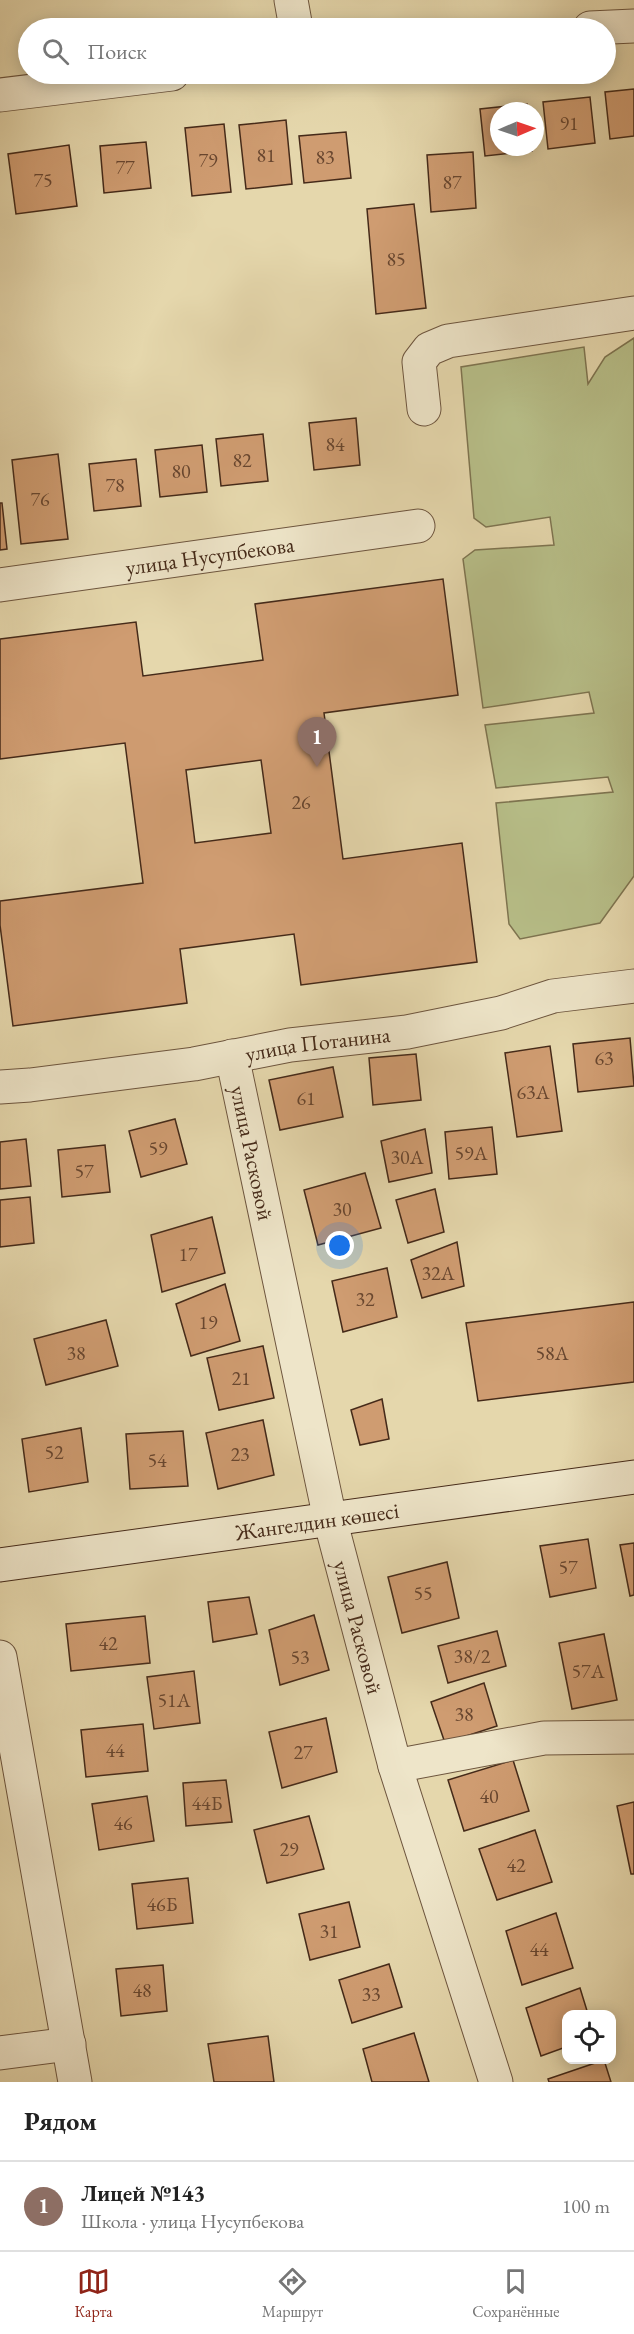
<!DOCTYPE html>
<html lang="ru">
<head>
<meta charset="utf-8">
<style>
	:root { --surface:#fff; --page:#f6f6f6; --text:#222; --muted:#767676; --line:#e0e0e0; --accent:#8f2418 }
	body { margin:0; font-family:"EB Garamond",serif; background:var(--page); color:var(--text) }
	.controls { position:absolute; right:18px; bottom:18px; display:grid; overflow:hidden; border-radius:12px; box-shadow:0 3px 15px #0003 }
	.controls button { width:54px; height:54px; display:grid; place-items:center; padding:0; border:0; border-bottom:2px solid var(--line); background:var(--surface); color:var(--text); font:30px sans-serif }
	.compass { position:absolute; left:490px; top:102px; width:54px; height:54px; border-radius:50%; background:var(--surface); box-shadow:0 3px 15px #0003; rotate:88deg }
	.you { position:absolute; left:340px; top:1246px; width:21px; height:21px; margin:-15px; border:4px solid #fff; border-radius:50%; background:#1a73e8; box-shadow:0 0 0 9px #1a73e833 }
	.badge { display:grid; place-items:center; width:39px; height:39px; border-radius:50%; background:var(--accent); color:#fff; font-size:20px; font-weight:700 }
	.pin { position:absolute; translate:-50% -50px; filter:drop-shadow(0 2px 3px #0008) }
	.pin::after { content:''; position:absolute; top:32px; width:21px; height:18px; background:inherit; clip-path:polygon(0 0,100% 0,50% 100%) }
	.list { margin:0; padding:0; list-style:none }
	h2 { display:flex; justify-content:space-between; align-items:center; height:78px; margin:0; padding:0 24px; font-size:26px }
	h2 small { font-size:20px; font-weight:400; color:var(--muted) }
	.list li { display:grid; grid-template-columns:39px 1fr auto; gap:18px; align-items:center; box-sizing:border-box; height:90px; padding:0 24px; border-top:2px solid var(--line) }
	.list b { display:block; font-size:22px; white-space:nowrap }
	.list p { margin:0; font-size:20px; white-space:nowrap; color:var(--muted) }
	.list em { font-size:20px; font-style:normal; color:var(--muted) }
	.icon { flex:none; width:33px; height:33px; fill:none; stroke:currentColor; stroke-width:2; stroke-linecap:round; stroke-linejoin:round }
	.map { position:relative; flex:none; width:634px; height:2082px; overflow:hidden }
	.search { position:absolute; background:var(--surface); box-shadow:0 3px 15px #0003; left:18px; right:18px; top:18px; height:66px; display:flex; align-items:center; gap:15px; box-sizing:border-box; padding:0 21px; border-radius:33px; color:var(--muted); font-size:22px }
	.sheet { height:168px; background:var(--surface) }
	nav { display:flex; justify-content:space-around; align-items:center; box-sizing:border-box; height:84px; border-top:2px solid var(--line); background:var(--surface); font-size:16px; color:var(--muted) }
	nav a { display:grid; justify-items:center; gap:3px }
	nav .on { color:var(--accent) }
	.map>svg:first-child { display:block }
	.green { fill:#b7be88; stroke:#7e7450; stroke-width:1.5 }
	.building { fill:#cf9c71; stroke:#452a19; stroke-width:1.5; fill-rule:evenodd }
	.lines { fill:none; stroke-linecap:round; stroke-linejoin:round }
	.minor-casing { stroke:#6d553e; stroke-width:35 }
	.secondary-casing { stroke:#452a19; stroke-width:35 }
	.minor { stroke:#eee5c9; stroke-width:33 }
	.secondary { stroke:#eee5c9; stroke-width:33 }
	.labels { text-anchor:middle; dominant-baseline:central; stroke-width:5; stroke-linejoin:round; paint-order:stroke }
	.number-label { font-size:20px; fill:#68462f }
	.street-label { font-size:22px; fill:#452a19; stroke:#eee5c9 }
</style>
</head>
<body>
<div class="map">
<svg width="634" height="2082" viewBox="0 0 634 2082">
	<rect width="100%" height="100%" fill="#e5d7ac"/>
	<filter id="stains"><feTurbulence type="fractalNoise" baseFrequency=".00333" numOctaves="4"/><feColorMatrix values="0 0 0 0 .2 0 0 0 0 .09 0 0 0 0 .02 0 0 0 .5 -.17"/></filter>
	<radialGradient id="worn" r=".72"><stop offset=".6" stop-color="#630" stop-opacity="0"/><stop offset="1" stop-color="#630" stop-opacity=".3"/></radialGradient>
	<polygon class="green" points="634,338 634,876 600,923 520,939 509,924 496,803 613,792 608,777 496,788 485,725 594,713 589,692 483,708 463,559 475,550 554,545 550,517 486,527 474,518 461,367 584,347 588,384 605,357"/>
	<g class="building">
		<polygon points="634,89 634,136 610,139 605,92"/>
		<polygon points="590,97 595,143 548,149 543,102"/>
		<polygon points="527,104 527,111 499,111 499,147 531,147 532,151 485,156 480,109"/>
		<polygon points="286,120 292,184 246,189 239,125"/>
		<polygon points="224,124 231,192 192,196 185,128"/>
		<polygon points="346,132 351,178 304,183 299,136"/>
		<polygon points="146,142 151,188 104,193 100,146"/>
		<polygon points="69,145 77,206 16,214 8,154"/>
		<polygon points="473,152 476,208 431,212 427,155"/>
		<polygon points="414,204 426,308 376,314 367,209"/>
		<polygon points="356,418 360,465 314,470 309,423"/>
		<polygon points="263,434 268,481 221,486 216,439"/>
		<polygon points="202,445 207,492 160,497 155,450"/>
		<polygon points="58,454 68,539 21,544 12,460"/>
		<polygon points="136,459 141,506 94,511 89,464"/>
		<polygon points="0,503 2,503 7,549 0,550"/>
		<path d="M443,579L458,695L324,713L343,859L462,843L477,962L301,985L294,934L180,949L187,1003L13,1026L0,925V901L143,883L125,743L0,759V639L136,622L143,676L263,660L255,604ZM261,760L271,833L195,843L186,770Z"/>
		<polygon points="630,1038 634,1086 578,1092 573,1044"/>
		<polygon points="550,1046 562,1131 517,1137 505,1053"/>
		<polygon points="416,1054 421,1100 373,1105 369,1058"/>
		<polygon points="333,1067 343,1117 280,1130 269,1080"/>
		<polygon points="175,1119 187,1164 141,1177 129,1131"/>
		<polygon points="492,1127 497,1174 449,1179 445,1132"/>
		<polygon points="425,1129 432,1173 389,1182 381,1141"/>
		<polygon points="26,1139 31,1186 0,1189 0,1142"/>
		<polygon points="105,1145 110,1192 62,1197 58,1150"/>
		<polygon points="365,1173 381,1228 318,1245 304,1190"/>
		<polygon points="435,1189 444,1232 408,1243 396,1200"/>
		<polygon points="30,1197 34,1243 0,1247 0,1200"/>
		<polygon points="212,1217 225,1273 162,1292 151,1235"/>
		<polygon points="457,1242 464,1286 422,1298 411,1260"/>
		<polygon points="387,1268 397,1317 343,1332 332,1281"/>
		<polygon points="225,1284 240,1341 191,1356 176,1304"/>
		<polygon points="634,1302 634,1382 478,1401 466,1323"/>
		<polygon points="106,1320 118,1366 46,1385 34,1339"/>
		<polygon points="263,1346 274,1398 219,1410 207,1358"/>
		<polygon points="382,1399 389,1439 360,1445 351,1410"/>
		<polygon points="263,1420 274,1475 218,1489 206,1433"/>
		<polygon points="81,1428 88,1482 29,1492 22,1439"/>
		<polygon points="183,1431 188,1486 130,1489 126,1434"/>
		<polygon points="588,1539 596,1588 550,1597 540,1546"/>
		<polygon points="634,1543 634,1595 630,1596 620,1545"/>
		<polygon points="447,1562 459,1618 402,1633 388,1577"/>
		<polygon points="249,1597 257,1634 213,1642 208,1602"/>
		<polygon points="314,1615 329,1670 280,1685 269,1630"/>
		<polygon points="145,1616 150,1663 71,1671 66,1624"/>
		<polygon points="497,1631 506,1666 448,1683 438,1646"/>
		<polygon points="604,1634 617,1700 572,1709 559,1643"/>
		<polygon points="194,1671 200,1723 154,1729 147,1677"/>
		<polygon points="484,1683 497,1726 445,1743 431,1702"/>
		<polygon points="326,1718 337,1772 282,1788 269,1732"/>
		<polygon points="143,1724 148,1771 86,1777 81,1730"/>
		<polygon points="513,1760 529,1811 464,1831 448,1780"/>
		<polygon points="226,1780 232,1822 186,1826 183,1783"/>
		<polygon points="147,1796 154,1841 99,1850 92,1804"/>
		<polygon points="634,1802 634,1874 631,1874 617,1806"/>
		<polygon points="309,1816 324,1869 267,1883 254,1830"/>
		<polygon points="535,1830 552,1882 497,1900 479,1849"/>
		<polygon points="188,1878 193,1923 137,1929 132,1884"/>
		<polygon points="349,1902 360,1947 310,1960 299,1914"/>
		<polygon points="556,1913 573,1968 522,1985 506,1931"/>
		<polygon points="389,1964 402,2007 352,2023 339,1980"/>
		<polygon points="163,1965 167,2011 121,2016 116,1969"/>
		<polygon points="580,1988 588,2014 566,2014 566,2047 541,2056 526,2008"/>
		<polygon points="414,2033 429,2082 372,2082 363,2049"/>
		<polygon points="268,2036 274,2082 214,2082 208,2044"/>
		<polygon points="604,2060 611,2082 549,2082 548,2079"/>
	</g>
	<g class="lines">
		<g class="minor-casing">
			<g id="minor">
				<polyline points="291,0 296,28"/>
				<polyline points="590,28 634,26"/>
				<polyline points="0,95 172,74"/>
				<polyline points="424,409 419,362 429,349 448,341 634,313"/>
				<path id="s1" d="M0,585L418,526"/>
				<path id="s2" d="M232,1056L330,1519L395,1766L496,2082"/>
				<path id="s3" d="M0,1087L30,1085L194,1064L290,1045L407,1032L501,1013L553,996L634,986"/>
				<polyline points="0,1657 75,2082"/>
				<polyline points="395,1766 544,1738 634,1737"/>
				<polyline points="0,2053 69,2044"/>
			</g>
		</g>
		<g class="secondary-casing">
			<g id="secondary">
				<path id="s4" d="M0,1565L634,1477"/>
			</g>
		</g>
		<use href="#minor" class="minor"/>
		<use href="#secondary" class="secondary"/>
	</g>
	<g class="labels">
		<g class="number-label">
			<text x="569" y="123">91</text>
			<text x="266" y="155">81</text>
			<text x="325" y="157">83</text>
			<text x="208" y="160">79</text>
			<text x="125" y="167">77</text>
			<text x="43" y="180">75</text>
			<text x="452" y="182">87</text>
			<text x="396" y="259">85</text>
			<text x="335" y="444">84</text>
			<text x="242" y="460">82</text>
			<text x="181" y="471">80</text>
			<text x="115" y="485">78</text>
			<text x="40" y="499">76</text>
			<text x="301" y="802">26</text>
			<text x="604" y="1058">63</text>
			<text x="533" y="1092">63А</text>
			<text x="306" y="1098">61</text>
			<text x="158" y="1148">59</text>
			<text x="471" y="1153">59А</text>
			<text x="407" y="1157">30А</text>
			<text x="84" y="1171">57</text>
			<text x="342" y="1209">30</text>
			<text x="188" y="1254">17</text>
			<text x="438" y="1273">32А</text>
			<text x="365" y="1299">32</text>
			<text x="208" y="1322">19</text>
			<text x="76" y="1353">38</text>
			<text x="552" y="1353">58А</text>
			<text x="241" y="1378">21</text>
			<text x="54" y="1452">52</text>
			<text x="240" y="1454">23</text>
			<text x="157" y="1460">54</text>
			<text x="568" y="1567">57</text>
			<text x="423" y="1593">55</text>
			<text x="108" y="1643">42</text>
			<text x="472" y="1656">38/2</text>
			<text x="300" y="1657">53</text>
			<text x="588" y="1671">57А</text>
			<text x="174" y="1700">51А</text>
			<text x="464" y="1714">38</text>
			<text x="115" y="1750">44</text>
			<text x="303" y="1752">27</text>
			<text x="489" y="1796">40</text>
			<text x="207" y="1803">44Б</text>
			<text x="123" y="1823">46</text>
			<text x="289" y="1849">29</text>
			<text x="516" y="1865">42</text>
			<text x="162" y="1904">46Б</text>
			<text x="329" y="1931">31</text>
			<text x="539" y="1949">44</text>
			<text x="142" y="1990">48</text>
			<text x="371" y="1994">33</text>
		</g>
		<g class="street-label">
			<text stroke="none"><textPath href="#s1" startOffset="212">улица Нусупбекова</textPath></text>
			<text stroke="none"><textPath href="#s3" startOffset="321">улица Потанина</textPath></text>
			<text stroke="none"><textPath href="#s2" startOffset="99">улица Расковой</textPath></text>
			<text stroke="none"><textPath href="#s4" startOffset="320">Жангелдин көшесі</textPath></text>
			<text stroke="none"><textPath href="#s2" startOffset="585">улица Расковой</textPath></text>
		</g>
	</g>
	<rect width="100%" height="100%" filter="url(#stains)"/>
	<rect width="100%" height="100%" fill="url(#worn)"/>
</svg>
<div class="controls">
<button><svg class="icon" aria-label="locate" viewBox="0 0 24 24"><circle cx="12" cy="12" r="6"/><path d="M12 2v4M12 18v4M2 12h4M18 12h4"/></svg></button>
</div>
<svg class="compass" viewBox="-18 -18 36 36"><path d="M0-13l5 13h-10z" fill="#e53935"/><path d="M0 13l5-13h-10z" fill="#767676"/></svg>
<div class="you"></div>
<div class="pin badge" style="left:317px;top:767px;background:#8d6e63">1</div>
<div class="search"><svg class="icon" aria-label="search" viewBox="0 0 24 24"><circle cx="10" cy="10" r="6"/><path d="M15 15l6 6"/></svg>Поиск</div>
</div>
<section class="sheet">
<h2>Рядом<small></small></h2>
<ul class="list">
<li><span class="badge" style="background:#8d6e63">1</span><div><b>Лицей №143</b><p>Школа · улица Нусупбекова</p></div><em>100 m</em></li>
</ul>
</section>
<nav>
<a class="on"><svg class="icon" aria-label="map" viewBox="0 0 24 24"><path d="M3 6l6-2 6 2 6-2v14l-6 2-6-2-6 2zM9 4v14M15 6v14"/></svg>Карта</a>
<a><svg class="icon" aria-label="directions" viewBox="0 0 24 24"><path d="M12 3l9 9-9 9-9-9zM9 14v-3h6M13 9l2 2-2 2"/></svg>Маршрут</a>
<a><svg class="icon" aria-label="saved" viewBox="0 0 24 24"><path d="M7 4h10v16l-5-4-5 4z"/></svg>Сохранённые</a>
</nav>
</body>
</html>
